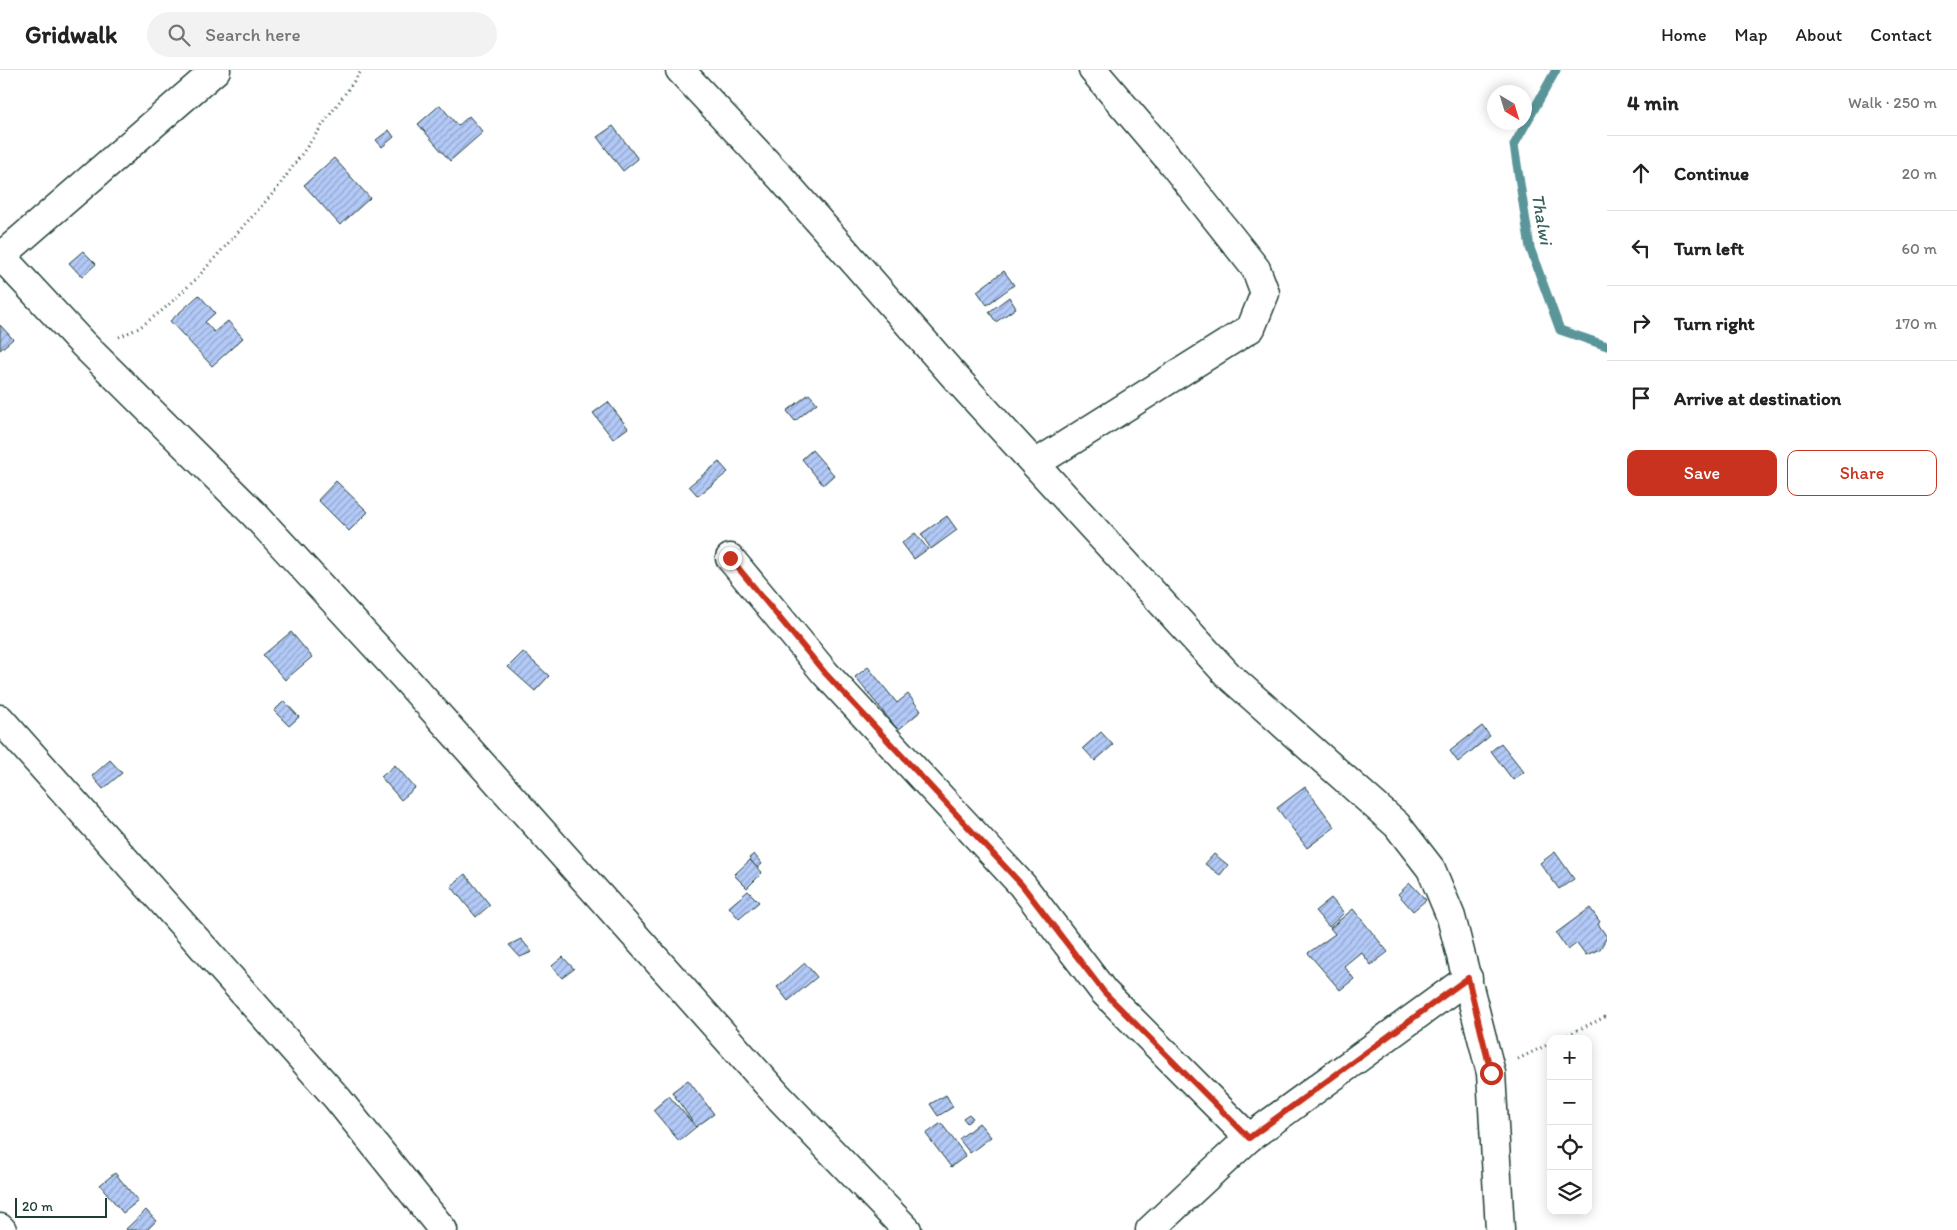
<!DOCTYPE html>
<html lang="en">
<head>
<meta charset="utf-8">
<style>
	:root { --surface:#fff; --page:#f2f2f2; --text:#222; --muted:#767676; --line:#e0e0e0; --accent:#c8321e }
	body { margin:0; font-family:Itim,sans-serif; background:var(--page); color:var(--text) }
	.controls { position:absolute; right:15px; bottom:15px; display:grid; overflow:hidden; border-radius:10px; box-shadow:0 2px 12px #0003 }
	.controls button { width:45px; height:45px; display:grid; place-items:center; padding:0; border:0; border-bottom:1px solid var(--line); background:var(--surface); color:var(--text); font:25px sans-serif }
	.compass { position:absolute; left:1487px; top:15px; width:45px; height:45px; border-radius:50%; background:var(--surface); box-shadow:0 2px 12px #0003; rotate:142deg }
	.scale { position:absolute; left:15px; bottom:12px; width:92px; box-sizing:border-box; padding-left:5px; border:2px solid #1f3d34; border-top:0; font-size:14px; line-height:18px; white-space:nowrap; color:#1f3d34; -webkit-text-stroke:4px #fff; paint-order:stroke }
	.stop { position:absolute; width:15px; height:15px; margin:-11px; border:4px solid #c8321e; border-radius:50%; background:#fff }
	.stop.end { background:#c8321e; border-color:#fff; box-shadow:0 1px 5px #0008 }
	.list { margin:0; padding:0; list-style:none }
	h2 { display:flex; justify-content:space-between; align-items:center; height:65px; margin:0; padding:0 20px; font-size:21px }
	h2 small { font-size:16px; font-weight:400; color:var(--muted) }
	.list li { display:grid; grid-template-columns:32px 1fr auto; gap:15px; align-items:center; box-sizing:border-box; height:75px; padding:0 20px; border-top:1px solid var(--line) }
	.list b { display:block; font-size:19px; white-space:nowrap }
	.list em { font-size:16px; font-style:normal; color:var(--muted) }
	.actions { display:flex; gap:10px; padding:15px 20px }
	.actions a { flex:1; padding:11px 0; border:1px solid var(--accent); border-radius:10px; text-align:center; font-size:18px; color:var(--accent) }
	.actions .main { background:var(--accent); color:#fff }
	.icon { flex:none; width:28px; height:28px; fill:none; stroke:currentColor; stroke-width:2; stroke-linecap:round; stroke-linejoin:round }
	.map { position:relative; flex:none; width:1607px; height:1160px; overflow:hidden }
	header { display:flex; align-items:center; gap:30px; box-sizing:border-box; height:70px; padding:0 25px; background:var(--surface); border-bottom:1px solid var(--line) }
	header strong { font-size:24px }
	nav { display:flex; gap:28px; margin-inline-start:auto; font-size:18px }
	.search { width:350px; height:45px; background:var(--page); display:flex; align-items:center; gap:12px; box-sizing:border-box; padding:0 18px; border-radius:28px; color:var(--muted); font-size:19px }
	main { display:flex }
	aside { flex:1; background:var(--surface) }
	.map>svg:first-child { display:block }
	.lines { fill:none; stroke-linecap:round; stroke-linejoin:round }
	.stream { stroke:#5a9699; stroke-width:9 }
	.building { fill:url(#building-hatch); stroke:#1f3d34 }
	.minor-casing { stroke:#1f3d34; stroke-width:31 }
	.path { stroke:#1f3d34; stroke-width:3; stroke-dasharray:1 4; stroke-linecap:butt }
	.minor { stroke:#fff; stroke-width:28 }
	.route { stroke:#c8321e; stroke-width:6 }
	.labels { text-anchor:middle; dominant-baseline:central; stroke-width:4.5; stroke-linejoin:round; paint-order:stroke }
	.water-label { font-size:18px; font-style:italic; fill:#38625e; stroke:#fff }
</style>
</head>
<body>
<header>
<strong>Gridwalk</strong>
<div class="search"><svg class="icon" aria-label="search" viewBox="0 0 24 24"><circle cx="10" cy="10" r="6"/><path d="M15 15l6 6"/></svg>Search here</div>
<nav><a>Home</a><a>Map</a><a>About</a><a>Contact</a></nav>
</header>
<main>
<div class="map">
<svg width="1607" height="1160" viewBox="0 0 1607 1160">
	<defs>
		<pattern id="building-hatch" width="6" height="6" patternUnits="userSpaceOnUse" patternTransform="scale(1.25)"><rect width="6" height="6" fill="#b3c9f7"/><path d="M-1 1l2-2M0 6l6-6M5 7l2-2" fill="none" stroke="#91a4c9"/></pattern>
	</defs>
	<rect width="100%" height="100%" fill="#fff"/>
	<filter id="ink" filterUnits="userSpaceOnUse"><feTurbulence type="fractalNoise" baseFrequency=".02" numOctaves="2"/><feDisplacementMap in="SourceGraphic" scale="10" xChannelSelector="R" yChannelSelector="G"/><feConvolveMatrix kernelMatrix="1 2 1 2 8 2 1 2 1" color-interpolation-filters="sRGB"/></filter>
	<g filter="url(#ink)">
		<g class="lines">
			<polyline class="stream" points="1556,0 1514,75 1530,178 1560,260 1607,276"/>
		</g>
		<g class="building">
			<polygon points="440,35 458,56 469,46 483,62 450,91 418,54"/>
			<polygon points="613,56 638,89 623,101 597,67"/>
			<polygon points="389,60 394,67 382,77 376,70"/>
			<polygon points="334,88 370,128 340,155 304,115"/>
			<polygon points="83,181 96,194 82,207 69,193"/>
			<polygon points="1004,201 1014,215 987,235 977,221"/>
			<polygon points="199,225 215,243 205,252 214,262 228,251 243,268 212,296 170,251"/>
			<polygon points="1009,227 1016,238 996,252 989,242"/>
			<polygon points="0,255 13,269 0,280"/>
			<polygon points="809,324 817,333 795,351 787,341"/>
			<polygon points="608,332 628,358 613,369 593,343"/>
			<polygon points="812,380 834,405 823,415 802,389"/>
			<polygon points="719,392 728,402 698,426 689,416"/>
			<polygon points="336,411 368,442 349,461 318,430"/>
			<polygon points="947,446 957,460 931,479 921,464"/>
			<polygon points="915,463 928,479 914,489 902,473"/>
			<polygon points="291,562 312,587 285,610 263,585"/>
			<polygon points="523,582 549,606 535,621 508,597"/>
			<polygon points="868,597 897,633 908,624 921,641 898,660 855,607"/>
			<polygon points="284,631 299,647 289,656 274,641"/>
			<polygon points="1482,656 1490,666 1458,692 1450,681"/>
			<polygon points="1101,662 1113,675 1095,691 1083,678"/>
			<polygon points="1501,673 1524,702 1513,710 1491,681"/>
			<polygon points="110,690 122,703 103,719 92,706"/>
			<polygon points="395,695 415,718 401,730 381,707"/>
			<polygon points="1305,717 1335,757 1307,778 1277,738"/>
			<polygon points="1555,782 1574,809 1559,819 1540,793"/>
			<polygon points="754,784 762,794 757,798 749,788"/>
			<polygon points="1214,784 1228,795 1220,805 1205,794"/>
			<polygon points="750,790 762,803 747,818 734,805"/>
			<polygon points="465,804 490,835 476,847 451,816"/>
			<polygon points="1410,813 1426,830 1413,841 1398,824"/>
			<polygon points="748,821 759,832 739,849 729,837"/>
			<polygon points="1331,828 1344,843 1329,857 1315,841"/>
			<polygon points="1590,838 1600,852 1598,854 1607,867 1600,879 1586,885 1577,873 1568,880 1556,863"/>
			<polygon points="1353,839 1388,882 1371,895 1361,882 1344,896 1354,909 1340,920 1308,883 1335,864 1330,858"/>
			<polygon points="521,869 532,882 520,887 509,875"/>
			<polygon points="563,887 574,899 562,908 552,896"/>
			<polygon points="805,893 817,907 788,931 777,917"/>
			<polygon points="688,1010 714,1044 696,1057 672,1022"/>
			<polygon points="946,1025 953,1037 938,1046 930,1034"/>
			<polygon points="669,1026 696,1057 679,1071 653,1040"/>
			<polygon points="969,1044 973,1048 967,1053 963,1048"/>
			<polygon points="941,1053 966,1086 951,1097 926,1064"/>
			<polygon points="979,1053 991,1067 970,1083 959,1069"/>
			<polygon points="115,1103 138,1131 123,1143 100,1115"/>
			<polygon points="146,1140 156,1151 147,1160 127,1160 126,1159"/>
		</g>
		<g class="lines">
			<g class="minor-casing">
				<g id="minor">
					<polyline points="680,0 782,109 955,307 1228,605 1397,755 1431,799 1451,847 1491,1003 1500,1160"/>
					<polyline points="0,185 83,274 254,444 404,607 779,1027 907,1160"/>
					<polyline points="0,187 216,0"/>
					<polyline points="1035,394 1251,258 1265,223 1256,199 1173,94 1093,0"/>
					<polyline points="730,488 825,603 1022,815 1104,922 1249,1068"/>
					<polyline points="0,649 337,1028 443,1160"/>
					<polyline points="0,1158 2,1160"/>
					<polyline points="1150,1160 1249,1068 1468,908"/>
				</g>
			</g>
			<g class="path">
				<polyline points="119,267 139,258 164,239 195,210 276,120 362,0"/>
				<polyline points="1559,969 1607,946"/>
				<polyline points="1518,989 1551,973"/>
			</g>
			<use href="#minor" class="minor"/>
		</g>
	</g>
	<g class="lines" filter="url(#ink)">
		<polyline class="route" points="730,488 825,603 1022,815 1104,922 1249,1068 1468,908 1491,1003"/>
	</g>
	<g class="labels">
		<g class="water-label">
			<text transform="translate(1542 149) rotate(80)">Thalwi</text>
		</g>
	</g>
</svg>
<div class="controls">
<button>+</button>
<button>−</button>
<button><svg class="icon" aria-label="locate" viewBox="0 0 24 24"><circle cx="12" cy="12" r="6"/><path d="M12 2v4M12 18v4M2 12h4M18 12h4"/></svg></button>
<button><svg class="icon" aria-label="layers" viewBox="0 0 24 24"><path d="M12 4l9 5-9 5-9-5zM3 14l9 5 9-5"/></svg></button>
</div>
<svg class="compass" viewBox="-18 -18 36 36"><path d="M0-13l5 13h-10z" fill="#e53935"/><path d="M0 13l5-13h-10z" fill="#767676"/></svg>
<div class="scale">20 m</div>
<div class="stop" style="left:1491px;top:1003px"></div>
<div class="stop end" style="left:730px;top:488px"></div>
</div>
<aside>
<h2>4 min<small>Walk · 250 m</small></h2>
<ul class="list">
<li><svg class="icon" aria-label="ahead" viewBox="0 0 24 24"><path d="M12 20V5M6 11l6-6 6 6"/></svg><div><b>Continue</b></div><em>20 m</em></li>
<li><svg class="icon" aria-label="left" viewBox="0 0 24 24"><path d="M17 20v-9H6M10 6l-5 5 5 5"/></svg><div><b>Turn left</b></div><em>60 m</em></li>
<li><svg class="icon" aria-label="right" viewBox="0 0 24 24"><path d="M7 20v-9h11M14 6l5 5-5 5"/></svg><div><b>Turn right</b></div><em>170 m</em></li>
<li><svg class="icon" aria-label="arrive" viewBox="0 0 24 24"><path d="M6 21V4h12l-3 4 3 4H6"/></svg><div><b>Arrive at destination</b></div></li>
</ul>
<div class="actions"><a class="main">Save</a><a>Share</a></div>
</aside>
</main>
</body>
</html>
